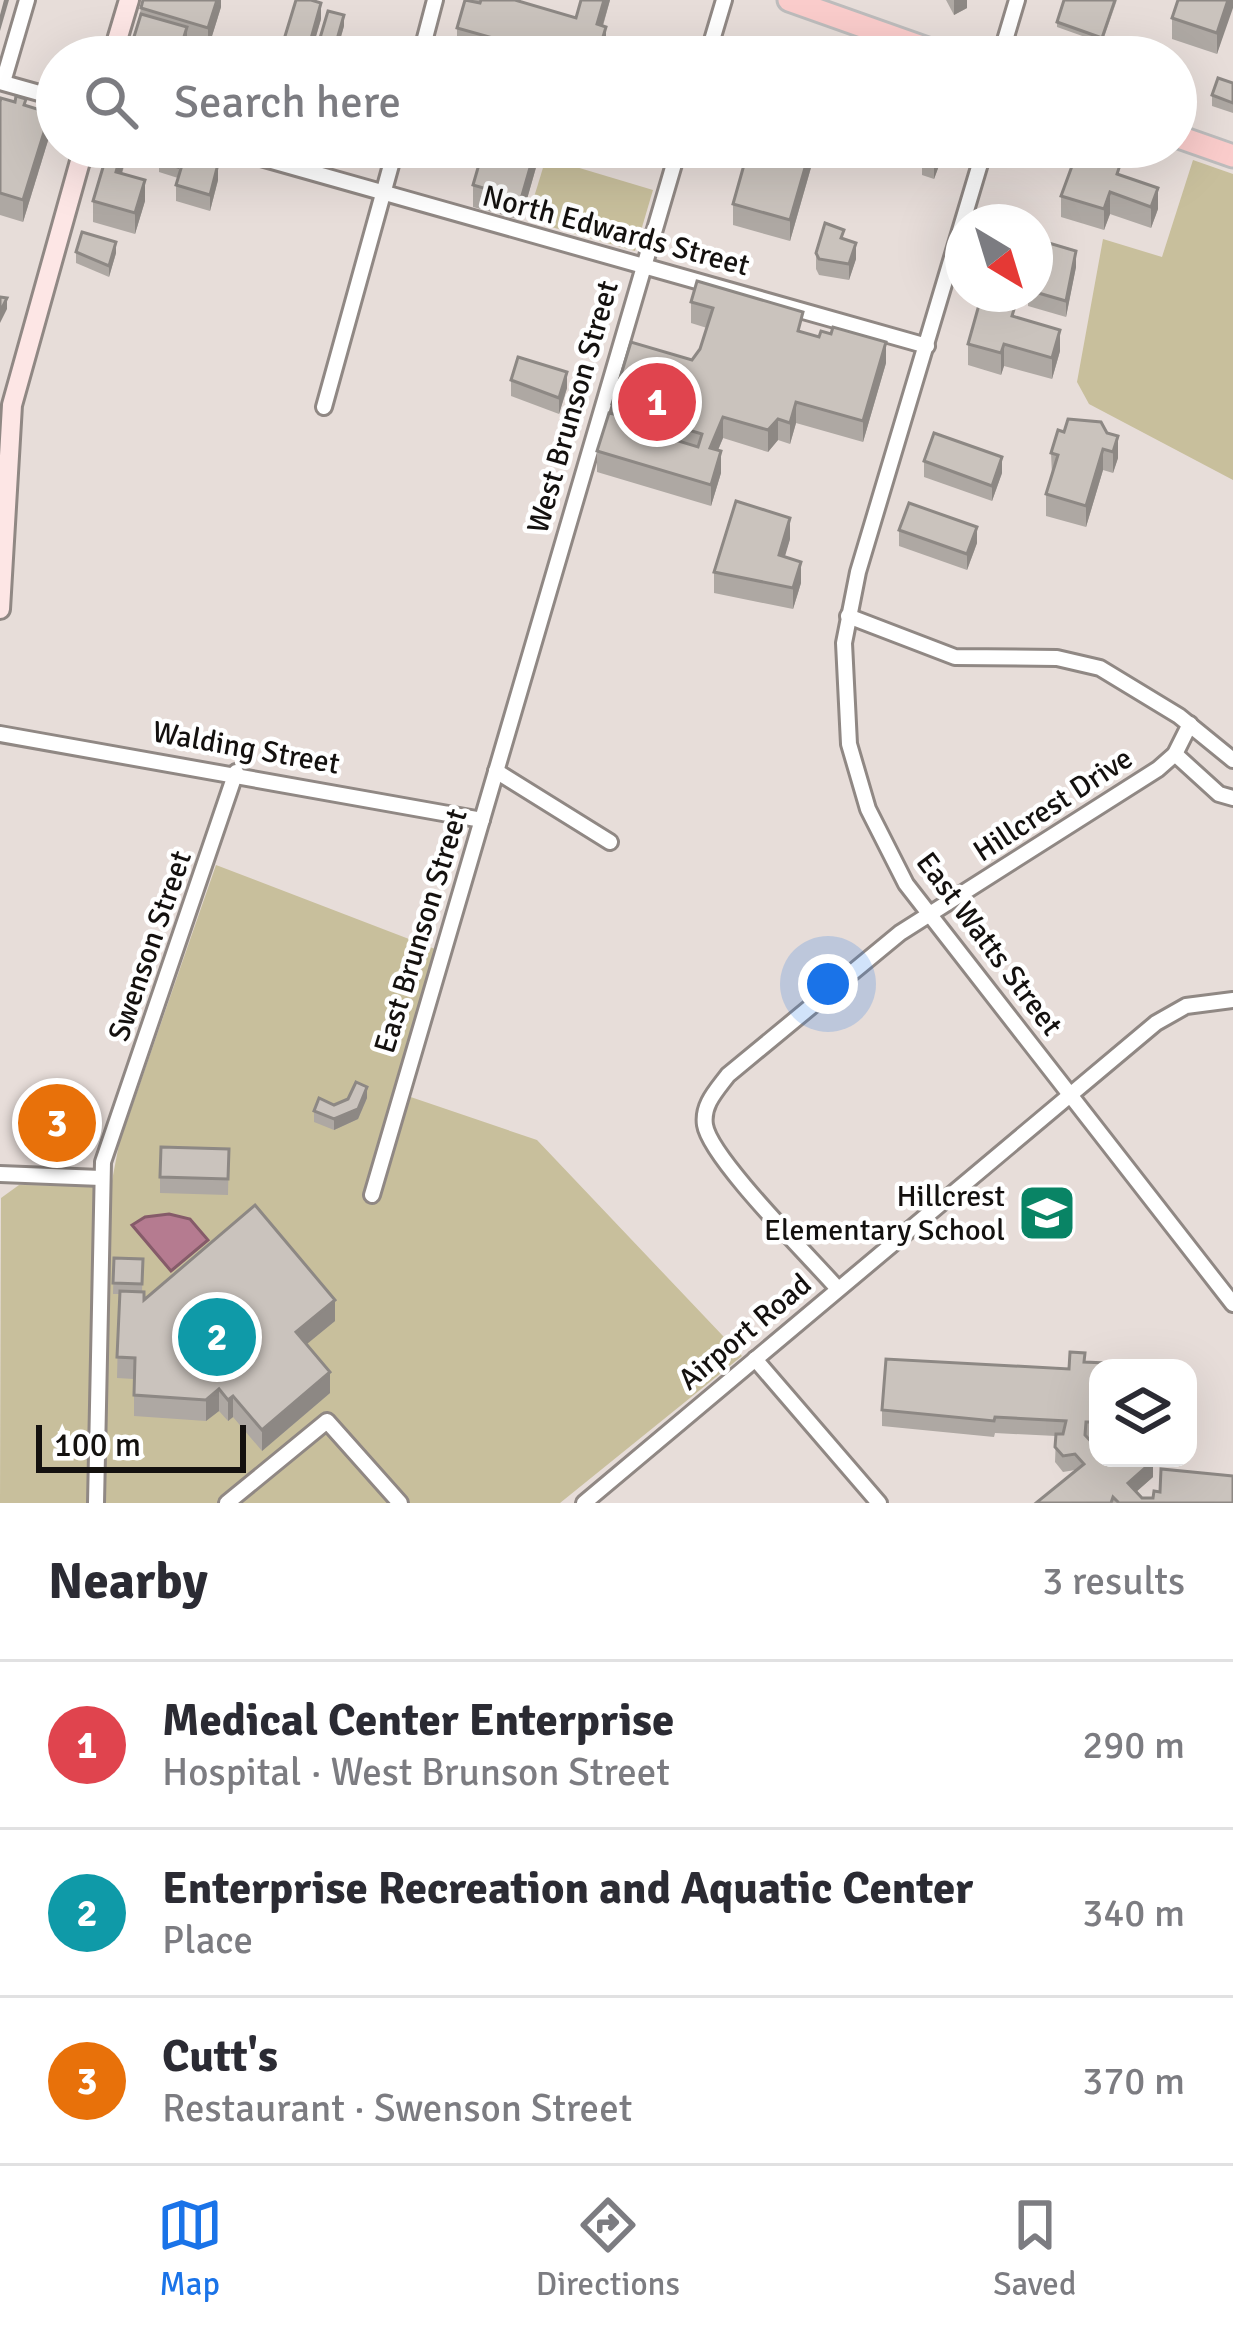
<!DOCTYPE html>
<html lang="en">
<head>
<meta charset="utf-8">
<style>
	:root { --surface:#fff; --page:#f2f2f3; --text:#2b2b33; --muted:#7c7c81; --line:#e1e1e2; --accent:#1a73e8 }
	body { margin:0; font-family:Signika,sans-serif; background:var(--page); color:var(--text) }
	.controls { position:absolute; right:36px; bottom:36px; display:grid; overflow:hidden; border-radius:24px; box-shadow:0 12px 48px #0002 }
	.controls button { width:108px; height:108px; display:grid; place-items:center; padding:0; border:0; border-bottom:3px solid var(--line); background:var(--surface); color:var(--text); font:60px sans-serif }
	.compass { position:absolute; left:945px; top:204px; width:108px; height:108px; border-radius:50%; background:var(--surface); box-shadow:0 12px 48px #0002; rotate:142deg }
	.scale { position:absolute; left:36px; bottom:30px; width:210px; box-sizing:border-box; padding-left:12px; border:6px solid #14110f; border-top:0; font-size:33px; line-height:42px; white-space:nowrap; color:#14110f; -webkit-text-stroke:9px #fff; paint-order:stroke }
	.you { position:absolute; left:828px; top:984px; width:42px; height:42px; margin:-30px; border:9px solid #fff; border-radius:50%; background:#1a73e8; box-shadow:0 0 0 18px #1a73e833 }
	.badge { display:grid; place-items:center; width:78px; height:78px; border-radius:50%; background:var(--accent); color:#fff; font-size:39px; font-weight:700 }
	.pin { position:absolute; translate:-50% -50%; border:6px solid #fff; box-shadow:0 3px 12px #0006 }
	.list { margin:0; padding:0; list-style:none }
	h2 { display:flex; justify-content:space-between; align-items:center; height:156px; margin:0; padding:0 48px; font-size:51px }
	h2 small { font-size:39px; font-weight:400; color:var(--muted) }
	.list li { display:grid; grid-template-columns:78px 1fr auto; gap:36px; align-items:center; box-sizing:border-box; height:168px; padding:0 48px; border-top:3px solid var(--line) }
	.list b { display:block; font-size:45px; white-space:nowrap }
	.list p { margin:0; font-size:39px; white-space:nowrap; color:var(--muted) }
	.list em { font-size:39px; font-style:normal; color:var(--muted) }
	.icon { flex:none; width:66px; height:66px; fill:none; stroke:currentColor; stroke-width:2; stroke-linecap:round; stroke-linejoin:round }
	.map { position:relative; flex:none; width:1233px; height:1503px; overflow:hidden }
	.search { position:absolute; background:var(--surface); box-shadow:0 12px 48px #0002; left:36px; right:36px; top:36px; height:132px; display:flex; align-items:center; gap:30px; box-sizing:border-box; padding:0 42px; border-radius:66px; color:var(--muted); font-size:45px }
	.sheet { height:660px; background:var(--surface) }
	nav { display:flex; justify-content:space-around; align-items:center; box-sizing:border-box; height:168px; border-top:3px solid var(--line); background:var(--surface); font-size:33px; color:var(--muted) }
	nav a { display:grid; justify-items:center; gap:6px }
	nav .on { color:var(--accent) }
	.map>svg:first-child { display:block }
	.green { fill:#c8bf9c }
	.water { fill:#b57b90; stroke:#855b69; stroke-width:3 }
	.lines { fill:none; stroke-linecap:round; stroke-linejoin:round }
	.street-casing { stroke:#908884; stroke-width:20 }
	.secondary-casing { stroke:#908884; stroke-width:24 }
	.primary-casing { stroke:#bdbcbc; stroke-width:27 }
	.street { stroke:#fff; stroke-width:14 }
	.secondary { stroke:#fde6e5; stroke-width:18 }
	.primary { stroke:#facccb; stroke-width:21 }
	.wall { fill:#aea8a3 }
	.shaded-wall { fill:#8d8884 }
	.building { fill:#cac3bd; stroke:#8d8884; stroke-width:3; fill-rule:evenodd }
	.labels { text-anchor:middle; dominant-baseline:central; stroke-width:9; stroke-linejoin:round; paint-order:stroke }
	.street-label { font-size:30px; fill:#14110f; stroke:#fff }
	.poi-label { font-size:30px; fill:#14110f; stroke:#fff; text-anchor:end }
</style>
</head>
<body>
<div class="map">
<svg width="1233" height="1503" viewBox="0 0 1233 1503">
	<rect width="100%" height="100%" fill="#e7ddd9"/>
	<g class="green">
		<polygon points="546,158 653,190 635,251 527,220"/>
		<polygon points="1193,160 1233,174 1233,480 1089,404 1077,382 1103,239 1162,257"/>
		<polygon points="216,865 435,949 393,1091 537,1140 742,1356 560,1503 0,1503 1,1198 19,1185 111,1186 119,1144"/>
	</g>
	<polygon class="water" points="169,1214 190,1219 208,1240 171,1271 132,1225 145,1217"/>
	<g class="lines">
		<g class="street-casing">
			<g id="street">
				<polyline points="420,57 435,0"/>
				<polyline points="707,57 724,0"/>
				<polyline points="1000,57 1017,0"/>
				<polyline points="0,82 57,98"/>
				<polyline points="3,82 27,0"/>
				<polyline points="222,147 927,346"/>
				<polyline points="985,147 858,572 844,643 849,744 868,809 906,884 1233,1304"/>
				<polyline points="324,407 396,147"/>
				<polyline points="848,616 955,657 1057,658 1100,668 1179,716 1233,760"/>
				<polyline points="0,734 482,820"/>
				<polyline points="1175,754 1219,794 1233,798"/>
				<polyline points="496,771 610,842"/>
				<polyline points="0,1174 101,1178"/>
				<polyline points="372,1195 679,147"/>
				<path d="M838,1289C811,1258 710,1158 705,1125C702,1105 716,1091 728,1075L900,933L1158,769L1175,754L1190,724"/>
				<polyline points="755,1359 879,1503"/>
				<polyline points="96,1503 103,1162 236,772"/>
				<polyline points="227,1503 327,1421 400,1503"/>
				<polyline points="584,1503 1156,1023 1186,1006 1233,1000"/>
			</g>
		</g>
		<g class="secondary-casing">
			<g id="secondary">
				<polyline points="112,57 129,0"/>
				<polyline points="0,609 12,405 84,147"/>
			</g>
		</g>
		<g class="primary-casing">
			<g id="primary">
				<polyline points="789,0 950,57"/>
				<polyline points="1176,136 1233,156"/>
			</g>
		</g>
		<use href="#street" class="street"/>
		<use href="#secondary" class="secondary"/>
		<use href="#primary" class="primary"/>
	</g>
	<g class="wall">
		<polygon points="221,0 221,7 208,49 187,43 183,57 128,57 133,45 141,8"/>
		<polygon points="465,0 521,0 520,2 576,18 581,0 610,0 603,26 606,48 604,57 485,57 457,49 457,28"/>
		<polygon points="946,0 967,0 967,8 954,15"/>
		<polygon points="1117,0 1102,43 1057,27 1057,22"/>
		<polygon points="1233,0 1217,54 1172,39 1172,18"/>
		<polygon points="321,19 310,57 282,57 282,46"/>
		<polygon points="344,26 336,54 320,49 320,38"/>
		<polygon points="1233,83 1233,113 1212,106 1212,95"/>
		<polygon points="0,102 26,105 50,134 23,222 0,215"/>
		<polygon points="98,147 129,147 122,174 145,201 135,234 93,222 93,201 105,160 98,158"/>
		<polygon points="184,147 178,178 159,172 159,161"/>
		<polygon points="484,147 590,147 586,163 539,150 539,157 521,220 473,207 473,185"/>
		<polygon points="812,147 812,164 790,241 733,225 733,204"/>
		<polygon points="917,147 952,147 945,165 940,163 934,179 922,175 922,157 917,155"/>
		<polygon points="1123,176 1158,209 1151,228 1110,214 1104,230 1061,217 1061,196"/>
		<polygon points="218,180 210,211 176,201 176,185"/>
		<polygon points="844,239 856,259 849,280 819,275 816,269 816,253"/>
		<polygon points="1035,250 1076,267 1066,317 1028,306 1028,294 1035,294"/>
		<polygon points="76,252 116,253 109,277 76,263"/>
		<polygon points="691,302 803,332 886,363 863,442 796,423 790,444 778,440 768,452 723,438 718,450 721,473 711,506 597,472 597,451 612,414 612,404 692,360 700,349 707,328 691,323"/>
		<polygon points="1017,317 1060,351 1052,379 1004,366 1001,375 968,365 968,344"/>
		<polygon points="511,380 567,388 559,414 511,396"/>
		<polygon points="1101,422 1118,458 1113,473 1103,470 1086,527 1046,516 1046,494 1052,475 1051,453 1064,432"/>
		<polygon points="924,461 1002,473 992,501 924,477"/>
		<polygon points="899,530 977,543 967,570 899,546"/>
		<polygon points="790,539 784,557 801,583 793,609 714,593 714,572"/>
		<polygon points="367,1098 358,1119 334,1130 314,1122 314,1111"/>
		<polygon points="229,1149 228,1195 160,1193 160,1177"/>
		<polygon points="114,1258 143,1259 142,1292 144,1300 335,1321 306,1344 330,1393 262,1451 233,1417 228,1421 219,1411 206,1421 134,1416 134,1379 117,1378 119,1294 113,1294"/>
		<polygon points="1085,1362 1098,1368 1098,1438 1088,1438 1098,1449 1153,1477 1136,1492 1142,1498 1153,1498 1160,1492 1233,1476 1233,1467 1233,1503 1036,1503 1075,1470 1063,1472 1055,1462 1056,1436 995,1433 994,1437 882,1426 882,1410 1069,1369"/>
	</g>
	<g class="shaded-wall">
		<polygon points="4,0 9,0 0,31 0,15"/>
		<polygon points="217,0 221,0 221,7 208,49 208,28"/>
		<polygon points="604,0 610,0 597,45 597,24"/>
		<polygon points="954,0 967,0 967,8 954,15"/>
		<polygon points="1228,0 1233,0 1233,8 1217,54 1217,33"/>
		<polygon points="321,3 321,19 310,57 307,57"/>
		<polygon points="344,15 344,26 336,54 336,43"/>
		<polygon points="187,27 187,43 183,57 179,57"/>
		<polygon points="606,27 606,48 604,57 597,57"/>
		<polygon points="50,113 50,134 23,222 23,200"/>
		<polygon points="123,147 129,147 116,193 116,172"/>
		<polygon points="536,147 539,147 539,157 521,220 521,199"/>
		<polygon points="811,147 812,164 790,241 790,220"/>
		<polygon points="938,147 940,147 940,163 934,179 934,158"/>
		<polygon points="945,147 952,147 945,165"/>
		<polygon points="218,164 218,180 210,211 210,195"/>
		<polygon points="145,180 145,201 135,234 135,213"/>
		<polygon points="1158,188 1158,209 1151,228 1151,207"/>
		<polygon points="1110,192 1110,214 1104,230 1104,209"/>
		<polygon points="116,242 116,253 109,277 109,266"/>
		<polygon points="856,243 856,259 849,280 849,264"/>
		<polygon points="1076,251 1076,267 1066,317 1066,301"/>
		<polygon points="7,298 7,309 0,323 0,312"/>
		<polygon points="1060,330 1060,351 1052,379 1052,358"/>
		<polygon points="886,342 886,363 863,442 863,421"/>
		<polygon points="1004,344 1004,366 1001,375 1001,353"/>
		<polygon points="567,372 567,388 559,414 559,398"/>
		<polygon points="796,402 796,423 790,444 790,423"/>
		<polygon points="723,417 723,438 710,469 710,448"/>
		<polygon points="778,419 778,440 768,452 768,430"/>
		<polygon points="1118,436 1118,458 1113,473 1113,452"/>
		<polygon points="1103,449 1103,470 1086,527 1086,506"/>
		<polygon points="721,451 721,473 711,506 711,485"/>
		<polygon points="1002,457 1002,473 992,501 992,486"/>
		<polygon points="790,518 790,539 779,577 779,555"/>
		<polygon points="977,527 977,543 967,570 967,554"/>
		<polygon points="801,562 801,583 793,609 793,588"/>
		<polygon points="367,1087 367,1098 358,1119 334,1130 334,1119"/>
		<polygon points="335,1300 335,1321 296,1353 296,1332"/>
		<polygon points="330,1372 330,1393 262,1451 262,1430"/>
		<polygon points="219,1389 219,1411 206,1421 206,1400"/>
		<polygon points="233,1396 233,1417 228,1421 228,1400"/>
		<polygon points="1153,1461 1153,1477 1128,1499 1128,1483"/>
	</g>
	<g class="building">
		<polygon points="143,0 217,0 208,28 141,8"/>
		<polygon points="296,0 311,0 321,3 307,53 282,46"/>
		<polygon points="465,0 480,3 481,0 515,0 576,18 581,0 604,0 597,24 606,27 597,57 517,57 518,45 457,28"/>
		<polygon points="1064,0 1115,0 1102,38 1057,22"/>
		<polygon points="1178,0 1228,0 1217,33 1172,18"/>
		<polygon points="328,11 344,15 336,43 320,38"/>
		<polygon points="141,14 187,27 179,53 133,40"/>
		<polygon points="133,45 174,57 147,57 131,52"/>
		<polygon points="130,52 147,57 128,57"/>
		<polygon points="1218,78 1233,83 1233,103 1212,95"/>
		<polygon points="16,96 26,99 24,105 50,113 23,200 0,193 0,102 1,98 15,102"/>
		<polygon points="109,147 123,147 116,172 145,180 135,213 93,201"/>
		<polygon points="163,147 184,147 178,167 159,161"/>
		<polygon points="484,147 536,147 521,199 473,185"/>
		<polygon points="749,147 811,147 790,220 733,204"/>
		<polygon points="924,147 938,147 934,158 922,154"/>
		<polygon points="1079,147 1097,147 1123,156 1117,174 1158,188 1151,207 1110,192 1104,209 1061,196"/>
		<polygon points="185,155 218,164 210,195 176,185"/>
		<polygon points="825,223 844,230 841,238 856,243 849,264 819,259 816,253"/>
		<polygon points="82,232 116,242 109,266 76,252"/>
		<polygon points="1042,241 1076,251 1066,301 1035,292 1035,250 1039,251"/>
		<path d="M697,281L803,312L798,331L819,337L821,331L831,334L833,327L886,342L863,421L796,402L790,423L778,419L768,430L723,417L710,448L721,451L711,485L597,451L609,413L618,415L621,406L612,404L631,342L692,360L700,349L713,308L691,302ZM636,414L702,434L698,447L632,427Z"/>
		<polygon points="982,294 1001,294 1017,299 1012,316 1060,330 1052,358 1004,344 1001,353 968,344"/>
		<polygon points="0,297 7,298 0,312"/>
		<polygon points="518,357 567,372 559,398 511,380"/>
		<polygon points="1068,419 1101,422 1107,433 1118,436 1113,452 1103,449 1086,506 1046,494 1058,455 1051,453 1058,430 1064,432"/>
		<polygon points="934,433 1002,457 992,486 924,461"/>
		<polygon points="736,501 790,518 779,555 801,562 793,588 714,572"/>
		<polygon points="909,503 977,527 967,554 899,530"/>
		<polygon points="356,1082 367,1087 358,1109 334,1119 314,1111 319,1098 334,1105 348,1099"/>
		<polygon points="161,1147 229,1149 228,1179 160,1177"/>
		<polygon points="255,1205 335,1300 296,1332 330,1372 262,1430 233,1396 228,1400 219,1389 206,1400 134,1395 135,1358 117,1357 120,1291 144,1292 144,1300"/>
		<polygon points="114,1258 143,1259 142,1284 113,1283"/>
		<polygon points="1070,1352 1085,1353 1084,1362 1106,1363 1106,1368 1098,1368 1098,1422 1086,1422 1085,1435 1098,1449 1098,1458 1151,1458 1153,1461 1128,1483 1142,1498 1153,1498 1154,1491 1160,1492 1161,1469 1233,1476 1233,1503 1119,1503 1113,1497 1111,1503 1036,1503 1084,1464 1075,1454 1063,1456 1055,1447 1056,1434 1063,1434 1066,1421 995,1417 994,1421 882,1410 886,1359 1069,1369"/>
	</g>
	<defs>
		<g id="school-square" transform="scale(3)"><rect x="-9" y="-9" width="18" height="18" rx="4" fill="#098465" stroke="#fff"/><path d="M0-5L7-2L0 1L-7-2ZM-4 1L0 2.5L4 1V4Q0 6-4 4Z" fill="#fff"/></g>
	</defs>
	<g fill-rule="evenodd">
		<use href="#school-square" x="1047" y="1213"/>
	</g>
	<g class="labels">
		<g class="street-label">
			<text transform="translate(616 231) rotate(15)">North Edwards Street</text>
			<text transform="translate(573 407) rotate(-74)">West Brunson Street</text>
			<text transform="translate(246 748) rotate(10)">Walding Street</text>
			<text transform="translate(1053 805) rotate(-33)">Hillcrest Drive</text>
			<text transform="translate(421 931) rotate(-73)">East Brunson Street</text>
			<text transform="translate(989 944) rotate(53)">East Watts Street</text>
			<text transform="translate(150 946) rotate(-71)">Swenson Street</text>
			<text transform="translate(745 1332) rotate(-40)">Airport Road</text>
		</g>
		<g class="poi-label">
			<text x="1005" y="1196">Hillcrest<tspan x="1005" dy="34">Elementary School</tspan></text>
		</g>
	</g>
</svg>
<div class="controls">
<button><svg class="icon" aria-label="layers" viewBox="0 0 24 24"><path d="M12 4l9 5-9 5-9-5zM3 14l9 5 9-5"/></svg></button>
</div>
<svg class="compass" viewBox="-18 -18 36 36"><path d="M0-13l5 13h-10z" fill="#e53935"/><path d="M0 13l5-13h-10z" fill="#7c7c81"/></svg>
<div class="scale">100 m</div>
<div class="you"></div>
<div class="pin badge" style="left:657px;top:402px;background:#e0444e">1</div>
<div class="pin badge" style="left:217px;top:1337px;background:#0f9aa8">2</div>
<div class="pin badge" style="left:57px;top:1123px;background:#e8710a">3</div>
<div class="search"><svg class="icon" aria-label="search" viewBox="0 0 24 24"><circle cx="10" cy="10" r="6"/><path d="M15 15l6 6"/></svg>Search here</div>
</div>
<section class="sheet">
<h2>Nearby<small>3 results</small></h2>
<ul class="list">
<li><span class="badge" style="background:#e0444e">1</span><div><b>Medical Center Enterprise</b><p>Hospital · West Brunson Street</p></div><em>290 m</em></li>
<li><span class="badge" style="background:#0f9aa8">2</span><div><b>Enterprise Recreation and Aquatic Center</b><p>Place</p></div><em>340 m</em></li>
<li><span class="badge" style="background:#e8710a">3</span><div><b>Cutt's</b><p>Restaurant · Swenson Street</p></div><em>370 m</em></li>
</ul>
</section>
<nav>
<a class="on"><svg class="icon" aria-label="map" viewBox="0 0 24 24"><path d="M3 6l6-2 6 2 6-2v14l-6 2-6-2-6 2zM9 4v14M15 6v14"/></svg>Map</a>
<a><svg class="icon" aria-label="directions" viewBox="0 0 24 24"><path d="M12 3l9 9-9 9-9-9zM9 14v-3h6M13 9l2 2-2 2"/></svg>Directions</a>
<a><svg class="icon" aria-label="saved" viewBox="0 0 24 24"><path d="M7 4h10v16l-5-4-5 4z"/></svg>Saved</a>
</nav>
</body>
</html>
